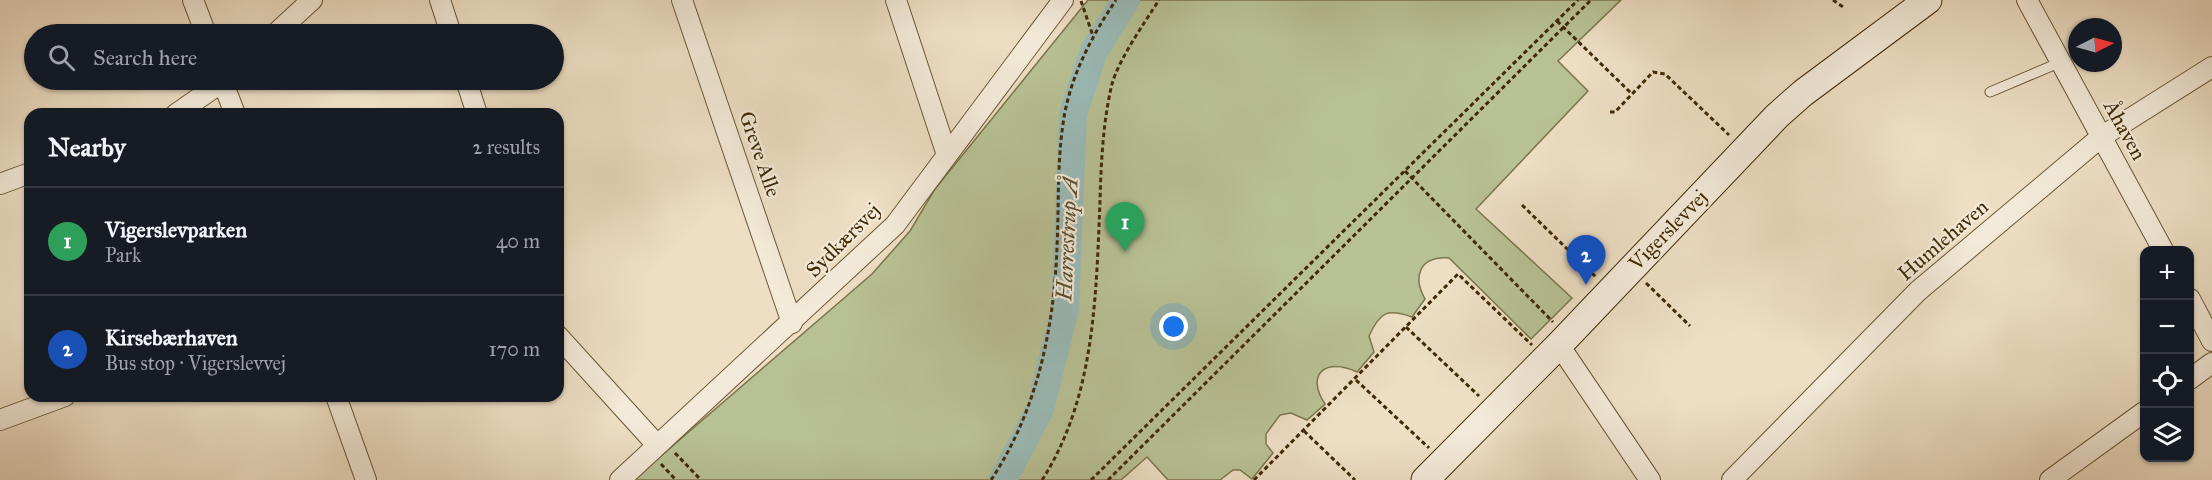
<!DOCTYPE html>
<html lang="en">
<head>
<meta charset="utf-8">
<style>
	:root { --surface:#171b24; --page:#242831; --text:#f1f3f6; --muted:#9ea1a6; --line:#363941; --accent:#ea580c }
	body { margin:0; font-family:"IM FELL Great Primer",serif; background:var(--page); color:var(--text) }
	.controls { position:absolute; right:18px; bottom:18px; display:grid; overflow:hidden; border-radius:12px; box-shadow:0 2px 4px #0004 }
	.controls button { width:54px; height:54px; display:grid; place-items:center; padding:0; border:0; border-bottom:2px solid var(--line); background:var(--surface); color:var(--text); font:30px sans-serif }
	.compass { position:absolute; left:2068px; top:18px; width:54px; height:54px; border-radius:50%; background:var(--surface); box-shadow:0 2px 4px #0004; rotate:84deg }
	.you { position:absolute; left:1174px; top:327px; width:21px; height:21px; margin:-15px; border:4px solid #fff; border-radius:50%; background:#1a73e8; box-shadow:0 0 0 9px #1a73e833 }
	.badge { display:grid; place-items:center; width:39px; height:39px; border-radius:50%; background:var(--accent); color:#fff; font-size:20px; font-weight:700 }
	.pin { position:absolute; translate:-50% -50px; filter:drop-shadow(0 2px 3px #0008) }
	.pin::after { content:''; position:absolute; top:32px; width:21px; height:18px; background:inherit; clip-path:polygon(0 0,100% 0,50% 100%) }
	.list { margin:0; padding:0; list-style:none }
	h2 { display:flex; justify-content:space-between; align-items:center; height:78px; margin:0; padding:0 24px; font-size:26px }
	h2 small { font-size:20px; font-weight:400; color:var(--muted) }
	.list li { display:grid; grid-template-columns:39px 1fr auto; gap:18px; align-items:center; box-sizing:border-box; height:108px; padding:0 24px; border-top:2px solid var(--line) }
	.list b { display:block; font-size:22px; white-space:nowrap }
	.list p { margin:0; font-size:20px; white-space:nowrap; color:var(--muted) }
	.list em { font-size:20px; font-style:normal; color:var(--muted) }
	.icon { flex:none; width:33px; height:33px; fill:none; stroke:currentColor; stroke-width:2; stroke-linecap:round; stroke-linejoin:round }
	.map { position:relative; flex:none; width:2212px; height:480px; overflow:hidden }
	.search { position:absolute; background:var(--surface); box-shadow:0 2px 4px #0004; left:24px; top:24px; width:540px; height:66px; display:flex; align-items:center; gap:15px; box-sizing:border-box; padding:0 21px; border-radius:33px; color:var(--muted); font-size:22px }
	.panel { position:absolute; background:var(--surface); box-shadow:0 2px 4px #0004; left:24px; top:108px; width:540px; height:294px; border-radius:18px }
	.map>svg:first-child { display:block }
	.green { fill:#b8c195; stroke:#7c764d; stroke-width:1.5 }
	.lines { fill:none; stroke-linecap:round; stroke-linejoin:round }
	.river { stroke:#9abbb8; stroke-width:28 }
	.lane-casing { stroke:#6b5735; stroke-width:11 }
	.street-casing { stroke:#6b5735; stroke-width:22 }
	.secondary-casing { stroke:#402a05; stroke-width:29 }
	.path { stroke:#402a05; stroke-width:3; stroke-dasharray:4.5 3; stroke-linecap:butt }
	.lane { stroke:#f3ead9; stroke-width:9 }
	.street { stroke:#f3ead9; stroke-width:20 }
	.secondary { stroke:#f3ead9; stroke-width:27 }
	.labels { text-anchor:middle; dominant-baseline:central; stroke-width:4.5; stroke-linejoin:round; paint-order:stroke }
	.street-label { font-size:21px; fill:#402a05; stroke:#f3ead9 }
	.water-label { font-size:22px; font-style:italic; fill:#564e32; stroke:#f3ead9 }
</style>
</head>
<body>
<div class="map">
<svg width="2212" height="480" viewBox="0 0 2212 480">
	<rect width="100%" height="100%" fill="#eddec4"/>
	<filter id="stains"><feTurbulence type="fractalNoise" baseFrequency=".00333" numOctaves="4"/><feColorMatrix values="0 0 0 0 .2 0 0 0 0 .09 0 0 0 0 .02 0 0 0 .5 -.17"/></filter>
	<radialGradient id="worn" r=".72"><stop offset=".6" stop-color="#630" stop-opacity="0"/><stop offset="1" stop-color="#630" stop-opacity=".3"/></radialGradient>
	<path class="green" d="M1088,0H1621L1558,61L1588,91L1476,209L1572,298L1531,339L1449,258C1420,256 1412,276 1425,299L1412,317C1387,308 1380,312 1369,336L1374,352L1357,372C1326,357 1305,374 1325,404L1307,420L1291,413L1280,415L1266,434V444L1273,453L1252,479L1240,470H1233L1220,480H1168L1147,457L1121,480H633L872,274L910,231L935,189Z"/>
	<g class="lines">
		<polyline class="river" points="1003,480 1040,409 1065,309 1073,114 1094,51 1126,0"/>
		<g class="lane-casing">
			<polyline id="lane" points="1990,92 2061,62"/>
		</g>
		<g class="street-casing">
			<g id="street">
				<polyline points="193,0 206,34"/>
				<polyline points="440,0 451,34"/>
				<polyline points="682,0 792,323"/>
				<polyline points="896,0 947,155"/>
				<polyline points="2027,0 2163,250"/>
				<polyline points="275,34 312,0"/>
				<polyline points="222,80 235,114"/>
				<polyline points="466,80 477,114"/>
				<polyline points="176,114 225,80"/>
				<polyline points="0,184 30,173"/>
				<polyline points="2190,299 2212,341"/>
				<polyline points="558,336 657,445"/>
				<polyline points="1559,345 1650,480"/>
				<polyline points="2190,379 2212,363"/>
				<polyline points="336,396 366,480"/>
				<polyline points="0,420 65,396"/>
				<polyline points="620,480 895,225 1063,0"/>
				<polyline points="1732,480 1918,291 2101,137 2212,67"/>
				<polyline points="2050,480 2144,412"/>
			</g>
		</g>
		<g class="secondary-casing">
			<polyline id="secondary" points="1425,480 1559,345 1777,116 1803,93 1928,0"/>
		</g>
		<g class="path">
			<polyline points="1833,0 1843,7"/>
			<polyline points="1081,1 1093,36"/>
			<polyline points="1557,21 1632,94"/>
			<polyline points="1610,112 1615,112 1653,72 1665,74 1729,135"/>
			<polyline points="1405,171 1553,322"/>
			<polyline points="1522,205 1596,277"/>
			<polyline points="1646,283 1690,326"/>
			<polyline points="1406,327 1479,396"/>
			<polyline points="1356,380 1429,448"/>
			<polyline points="1304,431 1355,480"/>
			<polyline points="675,453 701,480"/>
			<polyline points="661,464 676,480"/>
			<path d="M991,480C1037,411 1054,329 1057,247C1059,206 1057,165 1063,124C1069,79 1091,37 1116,0"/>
			<path d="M1042,480C1095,398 1096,296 1100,202C1101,163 1103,121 1112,84C1119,59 1145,22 1159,0"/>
			<polyline points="1091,480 1578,0"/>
			<polyline points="1108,480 1591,0"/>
			<polyline points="1254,480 1458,274 1532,345"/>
		</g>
		<use href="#lane" class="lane"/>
		<use href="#street" class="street"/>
		<use href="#secondary" class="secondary"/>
	</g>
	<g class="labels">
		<g class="street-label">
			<text transform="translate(2125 130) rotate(61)">Åhaven</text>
			<text transform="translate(760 154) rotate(71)">Greve Alle</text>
			<text transform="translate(1668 230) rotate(-46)">Vigerslevvej</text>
			<text transform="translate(843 240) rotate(-45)">Sydkærsvej</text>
			<text transform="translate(1943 240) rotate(-41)">Humlehaven</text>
		</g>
		<g class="water-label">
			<text transform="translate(1067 239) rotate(-87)">Harrestrup Å</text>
		</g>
	</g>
	<rect width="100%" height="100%" filter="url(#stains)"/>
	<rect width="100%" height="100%" fill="url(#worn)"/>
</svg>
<div class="controls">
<button>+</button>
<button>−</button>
<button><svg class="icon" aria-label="locate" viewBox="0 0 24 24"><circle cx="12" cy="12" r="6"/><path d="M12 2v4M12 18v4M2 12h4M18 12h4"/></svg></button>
<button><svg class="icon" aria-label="layers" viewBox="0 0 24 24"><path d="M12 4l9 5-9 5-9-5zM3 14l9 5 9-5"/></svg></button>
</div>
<svg class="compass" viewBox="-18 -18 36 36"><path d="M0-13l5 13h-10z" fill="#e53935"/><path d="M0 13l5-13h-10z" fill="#9ea1a6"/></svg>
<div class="you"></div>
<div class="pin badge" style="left:1125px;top:252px;background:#2e9e5b">1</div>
<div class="pin badge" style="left:1586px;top:285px;background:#1a4fb4">2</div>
<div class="search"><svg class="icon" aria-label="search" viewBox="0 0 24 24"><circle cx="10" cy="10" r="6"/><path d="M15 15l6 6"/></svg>Search here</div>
<section class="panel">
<h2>Nearby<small>2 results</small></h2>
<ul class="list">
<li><span class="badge" style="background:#2e9e5b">1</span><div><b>Vigerslevparken</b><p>Park</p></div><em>40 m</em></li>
<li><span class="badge" style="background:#1a4fb4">2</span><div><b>Kirsebærhaven</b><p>Bus stop · Vigerslevvej</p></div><em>170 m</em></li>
</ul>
</section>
</div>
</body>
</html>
